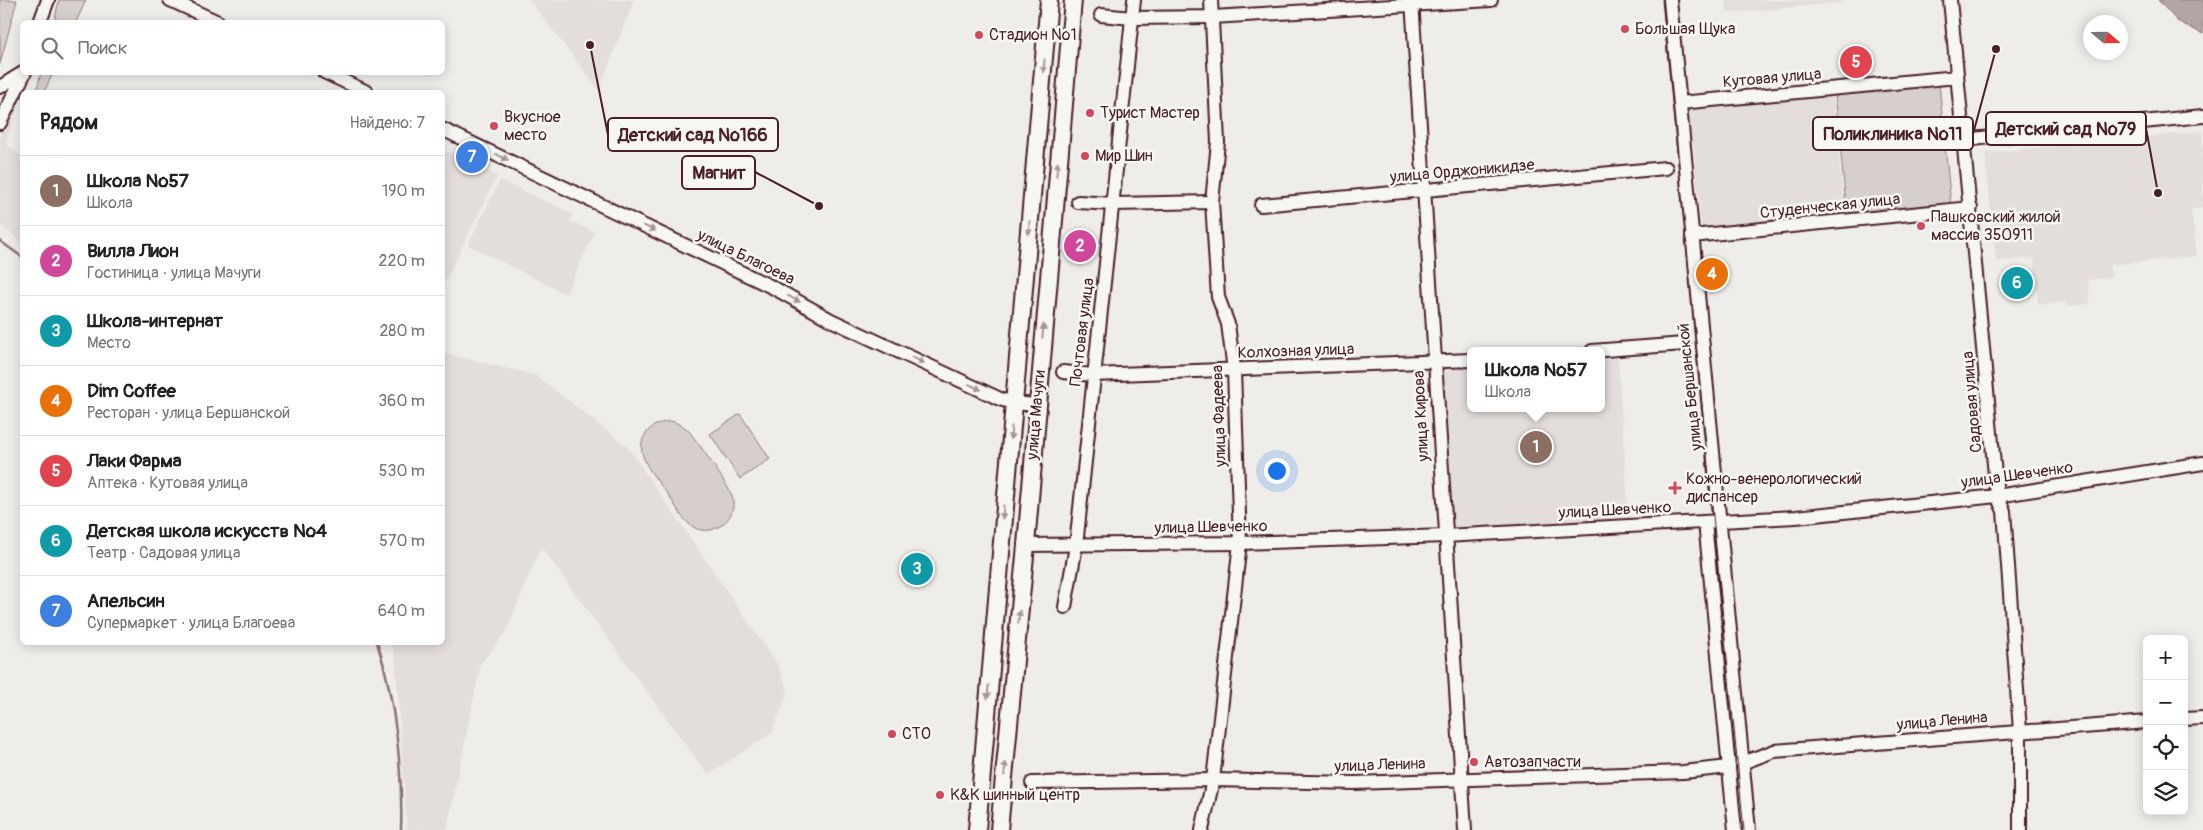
<!DOCTYPE html>
<html lang="ru">
<head>
<meta charset="utf-8">
<style>
	:root { --surface:#fff; --page:#f2f2f2; --text:#222; --muted:#767676; --line:#e0e0e0; --accent:#2563eb }
	body { margin:0; font-family:Pangolin,sans-serif; background:var(--page); color:var(--text) }
	.controls { position:absolute; right:15px; bottom:15px; display:grid; overflow:hidden; border-radius:8px; box-shadow:0 2px 12px #0003 }
	.controls button { width:45px; height:45px; display:grid; place-items:center; padding:0; border:0; border-bottom:1px solid var(--line); background:var(--surface); color:var(--text); font:25px sans-serif }
	.compass { position:absolute; left:2083px; top:15px; width:45px; height:45px; border-radius:50%; background:var(--surface); box-shadow:0 2px 12px #0003; rotate:110deg }
	.you { position:absolute; left:1276px; top:470px; width:18px; height:18px; margin:-12px; border:4px solid #fff; border-radius:50%; background:#1a73e8; box-shadow:0 0 0 8px #1a73e833 }
	.badge { display:grid; place-items:center; width:32px; height:32px; border-radius:50%; background:var(--accent); color:#fff; font-size:16px; font-weight:700 }
	.pin { position:absolute; translate:-50% -50%; border:2px solid #fff; box-shadow:0 1px 5px #0006 }
	.popup { position:absolute; left:1467px; top:347px; width:138px; height:65px; box-sizing:border-box; display:grid; place-content:center; border-radius:8px; background:var(--surface); filter:drop-shadow(0 1px 4px #0005); font-size:16px; white-space:nowrap; color:var(--muted) }
	.popup b { font-size:19px; color:var(--text) }
	.popup::after { content:''; position:absolute; left:50%; top:100%; margin-left:-10px; border:10px solid transparent; border-top-color:var(--surface) }
	.list { margin:0; padding:0; list-style:none }
	h2 { display:flex; justify-content:space-between; align-items:center; height:65px; margin:0; padding:0 20px; font-size:21px }
	h2 small { font-size:16px; font-weight:400; color:var(--muted) }
	.list li { display:grid; grid-template-columns:32px 1fr auto; gap:15px; align-items:center; box-sizing:border-box; height:70px; padding:0 20px; border-top:1px solid var(--line) }
	.list b { display:block; font-size:19px; white-space:nowrap }
	.list p { margin:0; font-size:16px; white-space:nowrap; color:var(--muted) }
	.list em { font-size:16px; font-style:normal; color:var(--muted) }
	.icon { flex:none; width:28px; height:28px; fill:none; stroke:currentColor; stroke-width:2; stroke-linecap:round; stroke-linejoin:round }
	.map { position:relative; flex:none; width:2203px; height:830px; overflow:hidden }
	.search { position:absolute; background:var(--surface); box-shadow:0 2px 12px #0003; left:20px; top:20px; width:425px; height:55px; display:flex; align-items:center; gap:12px; box-sizing:border-box; padding:0 18px; border-radius:8px; color:var(--muted); font-size:19px }
	.panel { position:absolute; background:var(--surface); box-shadow:0 2px 12px #0003; left:20px; top:90px; width:425px; height:555px; border-radius:8px }
	.map>svg:first-child { display:block }
	.built { fill:#e3dedc }
	.green { fill:#d7cfce; stroke:#90777c }
	.water { fill:#b4a4a5; stroke:#8a6f74 }
	.lines { fill:none; stroke-linecap:round; stroke-linejoin:round }
	.stream { stroke:#8a6f74; stroke-width:2.5 }
	.minor-casing { stroke:#4a1f2b; stroke-width:16 }
	.major-casing { stroke:#4a1f2b; stroke-width:20 }
	.minor { stroke:#f6f6f2; stroke-width:12 }
	.major { stroke:#f6f6f2; stroke-width:16 }
	.tram { stroke:#4a1f2b; stroke-width:1 }
	.oneway { fill:#a99598 }
	.poi-dot { fill:#d1495b; stroke:#f6f6f2; stroke-width:2 }
	.labels { text-anchor:middle; dominant-baseline:central; stroke-width:5; stroke-linejoin:round; paint-order:stroke }
	.poi-label { font-size:16px; fill:#4a1f2b; stroke:#f6f6f2; text-anchor:start }
	.street-label { font-size:16px; fill:#4a1f2b; stroke:#f6f6f2 }
	.leader { fill:none; stroke:#4a1f2b; stroke-width:2 }
	.callout-dot { fill:#4a1f2b; stroke:#f6f6f2; stroke-width:2 }
	.callout { fill:#f6f6f2; stroke:#4a1f2b; stroke-width:2 }
	.callout-label { font-size:18px; text-anchor:middle; font-weight:bold; fill:#4a1f2b }
</style>
</head>
<body>
<div class="map">
<svg width="2203" height="830" viewBox="0 0 2203 830">
	<rect width="100%" height="100%" fill="#efedea"/>
	<filter id="ink" filterUnits="userSpaceOnUse"><feTurbulence type="fractalNoise" baseFrequency=".02" numOctaves="2"/><feDisplacementMap in="SourceGraphic" scale="10" xChannelSelector="R" yChannelSelector="G"/><feConvolveMatrix kernelMatrix="1 2 1 2 8 2 1 2 1" color-interpolation-filters="sRGB"/></filter>
	<g filter="url(#ink)">
		<g class="built">
			<polygon points="529,0 634,0 599,90"/>
			<polygon points="1726,0 1840,0 1841,3 1727,13"/>
			<polygon points="1833,95 1845,217 1702,231 1689,109"/>
			<polygon points="0,98 18,106 6,143 22,157 22,243 0,225"/>
			<polygon points="2203,131 2203,208 2191,210 2197,256 2110,265 2111,277 2088,280 2090,304 2067,306 2066,302 2038,305 2034,258 1996,261 1985,153"/>
			<polygon points="442,149 497,176 444,284 442,283"/>
			<polygon points="500,180 573,214 570,221 595,232 566,294 468,245"/>
			<polygon points="443,353 535,375 627,446 778,665 788,692 772,733 708,775 541,547 506,632 481,663 447,829 407,830 395,656 391,643 442,642"/>
			<polygon points="1618,358 1629,523 1454,535 1443,370 1471,368 1471,408 1601,408 1601,359"/>
		</g>
		<g class="green">
			<polygon points="0,0 17,0 0,64"/>
			<polygon points="59,0 86,0 76,22 54,22"/>
			<polygon points="41,73 53,73 44,92 36,92"/>
			<polygon points="1939,84 1951,206 1847,216 1835,94"/>
			<polygon points="740,414 770,459 740,479 710,434"/>
			<path d="M670,421C676,422 682,425 687,429C695,438 729,486 732,496C737,511 726,527 710,530C704,531 697,530 692,526C682,520 676,506 669,496C657,479 628,451 649,430C655,424 662,422 670,421Z"/>
		</g>
		<polygon class="water" points="2158,0 2203,0 2203,34 2177,21"/>
		<g class="lines">
			<g class="stream">
				<polyline points="0,241 22,257"/>
				<path d="M377,642C395,698 403,771 401,830"/>
			</g>
			<g class="minor-casing">
				<g id="minor">
					<polyline points="170,0 218,22"/>
					<polyline points="1412,0 1465,830"/>
					<polyline points="1670,0 1749,830"/>
					<polyline points="1950,0 1997,496 2004,511 2020,731 2020,830"/>
					<polyline points="1101,15 1132,18 1213,17 1491,0"/>
					<polyline points="40,22 48,0"/>
					<polyline points="324,72 367,92"/>
					<polyline points="0,87 24,72"/>
					<polyline points="1680,103 1957,77"/>
					<polyline points="0,123 25,72"/>
					<polyline points="442,129 774,288 831,320 1000,399 1013,403 1037,405"/>
					<polyline points="1962,140 2203,116"/>
					<polyline points="1078,202 1114,204 1212,202"/>
					<polyline points="1261,205 1666,168"/>
					<polyline points="1692,236 1971,208"/>
					<polyline points="1592,351 1684,344"/>
					<polyline points="1063,372 1093,375 1471,360"/>
					<polyline points="1705,522 1735,830"/>
					<polyline points="1026,545 1240,543 1445,536 1796,517 1997,496 2203,463"/>
					<polyline points="1065,607 1076,546 1134,0"/>
					<polyline points="2184,719 2203,718"/>
					<polyline points="1742,763 1774,751 2147,722"/>
					<polyline points="1032,783 1213,780 1354,783 1683,772 1729,767"/>
					<polyline points="1202,830 1213,780 1240,543 1234,370 1228,324 1218,297 1212,202 1218,142 1211,0"/>
				</g>
			</g>
			<g class="major-casing">
				<g id="major">
					<polyline points="977,830 1049,0"/>
					<polyline points="999,830 1026,545 1073,0"/>
				</g>
			</g>
			<use href="#minor" class="minor"/>
			<use href="#major" class="major"/>
			<polyline class="tram" points="1662,0 1744,830"/>
		</g>
		<defs><path id="oneway-solid" d="M-6-.8H1V-3.2L6.5 0L1 3.2V.8H-6Z" transform="scale(1.25)"/></defs>
		<g class="oneway">
			<use href="#oneway-solid" transform="translate(1044 66) rotate(95)"/>
			<use href="#oneway-solid" transform="translate(502 157) rotate(26)"/>
			<use href="#oneway-solid" transform="translate(1057 169) rotate(-85)"/>
			<use href="#oneway-solid" transform="translate(649 228) rotate(25)"/>
			<use href="#oneway-solid" transform="translate(1029 228) rotate(95)"/>
			<use href="#oneway-solid" transform="translate(794 299) rotate(28)"/>
			<use href="#oneway-solid" transform="translate(1043 331) rotate(-85)"/>
			<use href="#oneway-solid" transform="translate(918 360) rotate(25)"/>
			<use href="#oneway-solid" transform="translate(975 387) rotate(25)"/>
			<use href="#oneway-solid" transform="translate(1011 433) rotate(95)"/>
			<use href="#oneway-solid" transform="translate(1003 512) rotate(95)"/>
			<use href="#oneway-solid" transform="translate(1019 617) rotate(-84)"/>
			<use href="#oneway-solid" transform="translate(988 692) rotate(95)"/>
			<use href="#oneway-solid" transform="translate(1005 769) rotate(-84)"/>
		</g>
	</g>
	<g class="poi-dot">
		<circle cx="1625" cy="29" r="5"/>
		<circle cx="979" cy="35" r="5"/>
		<circle cx="1090" cy="113" r="5"/>
		<circle cx="494" cy="126" r="5"/>
		<circle cx="1085" cy="156" r="5"/>
		<circle cx="1921" cy="226" r="5"/>
		<path d="M1672.5 480.5h5v5h5v5h-5v5h-5v-5h-5v-5h5z"/>
		<circle cx="892" cy="734" r="5"/>
		<circle cx="1474" cy="762" r="5"/>
		<circle cx="940" cy="795" r="5"/>
	</g>
	<g class="labels">
		<g class="poi-label">
			<text x="1635" y="29">Большая Щука</text>
			<text x="989" y="35">Стадион №1</text>
			<text x="1100" y="113">Турист Мастер</text>
			<text x="504" y="117">Вкусное<tspan x="504" dy="18">место</tspan></text>
			<text x="1095" y="156">Мир Шин</text>
			<text x="1931" y="217">Пашковский жилой<tspan x="1931" dy="18">массив 350911</tspan></text>
			<text x="1686" y="479">Кожно-венерологический<tspan x="1686" dy="18">диспансер</tspan></text>
			<text x="902" y="734">СТО</text>
			<text x="1484" y="762">Автозапчасти</text>
			<text x="950" y="795">K&amp;K шинный центр</text>
		</g>
		<g class="street-label">
			<text transform="translate(1772 78) rotate(-5)">Кутовая улица</text>
			<text transform="translate(1462 171) rotate(-5)">улица Орджоникидзе</text>
			<text transform="translate(1830 206) rotate(-6)">Студенческая улица</text>
			<text transform="translate(746 257) rotate(26)">улица Благоева</text>
			<text transform="translate(1082 332) rotate(-83)">Почтовая улица</text>
			<text transform="translate(1296 351) rotate(-2)">Колхозная улица</text>
			<text transform="translate(1690 387) rotate(-96)">улица Бершанской</text>
			<text transform="translate(1972 402) rotate(-95)">Садовая улица</text>
			<text transform="translate(1036 415) rotate(-85)">улица Мачуги</text>
			<text transform="translate(1219 416) rotate(-92)">улица Фадеева</text>
			<text transform="translate(1421 416) rotate(-93)">улица Кирова</text>
			<text transform="translate(2017 475) rotate(-8)">улица Шевченко</text>
			<text transform="translate(1615 510) rotate(-3)">улица Шевченко</text>
			<text transform="translate(1211 527) rotate(-1)">улица Шевченко</text>
			<text transform="translate(1942 721) rotate(-5)">улица Ленина</text>
			<text transform="translate(1380 765) rotate(-2)">улица Ленина</text>
		</g>
	</g>
	<path class="leader" d="M2158 193L2146 128M1996 49L1973 134M590 45L608 135M819 206L755 172"/>
	<g class="callout-dot">
		<circle cx="2158" cy="193" r="5"/>
		<circle cx="1996" cy="49" r="5"/>
		<circle cx="590" cy="45" r="5"/>
		<circle cx="819" cy="206" r="5"/>
	</g>
	<g class="callout">
		<rect x="1986" y="112" width="160" height="33" rx="5"/>
		<rect x="1813" y="117" width="160" height="33" rx="5"/>
		<rect x="608" y="118" width="170" height="33" rx="5"/>
		<rect x="682" y="156" width="73" height="33" rx="5"/>
	</g>
	<g class="callout-label">
		<text x="2066" y="135">Детский сад №79</text>
		<text x="1893" y="140">Поликлиника №11</text>
		<text x="693" y="141">Детский сад №166</text>
		<text x="719" y="179">Магнит</text>
	</g>
</svg>
<div class="controls">
<button>+</button>
<button>−</button>
<button><svg class="icon" aria-label="locate" viewBox="0 0 24 24"><circle cx="12" cy="12" r="6"/><path d="M12 2v4M12 18v4M2 12h4M18 12h4"/></svg></button>
<button><svg class="icon" aria-label="layers" viewBox="0 0 24 24"><path d="M12 4l9 5-9 5-9-5zM3 14l9 5 9-5"/></svg></button>
</div>
<svg class="compass" viewBox="-18 -18 36 36"><path d="M0-13l5 13h-10z" fill="#e53935"/><path d="M0 13l5-13h-10z" fill="#767676"/></svg>
<div class="you"></div>
<div class="pin badge" style="left:1536px;top:447px;background:#8d6e63">1</div>
<div class="popup"><b>Школа №57</b>Школа</div>
<div class="pin badge" style="left:1080px;top:246px;background:#d1479c">2</div>
<div class="pin badge" style="left:917px;top:569px;background:#0f9aa8">3</div>
<div class="pin badge" style="left:1712px;top:274px;background:#e8710a">4</div>
<div class="pin badge" style="left:1856px;top:62px;background:#e0444e">5</div>
<div class="pin badge" style="left:2017px;top:283px;background:#0f9aa8">6</div>
<div class="pin badge" style="left:472px;top:157px;background:#3f7fe0">7</div>
<div class="search"><svg class="icon" aria-label="search" viewBox="0 0 24 24"><circle cx="10" cy="10" r="6"/><path d="M15 15l6 6"/></svg>Поиск</div>
<section class="panel">
<h2>Рядом<small>Найдено: 7</small></h2>
<ul class="list">
<li><span class="badge" style="background:#8d6e63">1</span><div><b>Школа №57</b><p>Школа</p></div><em>190 m</em></li>
<li><span class="badge" style="background:#d1479c">2</span><div><b>Вилла Лион</b><p>Гостиница · улица Мачуги</p></div><em>220 m</em></li>
<li><span class="badge" style="background:#0f9aa8">3</span><div><b>Школа-интернат</b><p>Место</p></div><em>280 m</em></li>
<li><span class="badge" style="background:#e8710a">4</span><div><b>Dim Coffee</b><p>Ресторан · улица Бершанской</p></div><em>360 m</em></li>
<li><span class="badge" style="background:#e0444e">5</span><div><b>Лаки Фарма</b><p>Аптека · Кутовая улица</p></div><em>530 m</em></li>
<li><span class="badge" style="background:#0f9aa8">6</span><div><b>Детская школа искусств №4</b><p>Театр · Садовая улица</p></div><em>570 m</em></li>
<li><span class="badge" style="background:#3f7fe0">7</span><div><b>Апельсин</b><p>Супермаркет · улица Благоева</p></div><em>640 m</em></li>
</ul>
</section>
</div>
</body>
</html>
